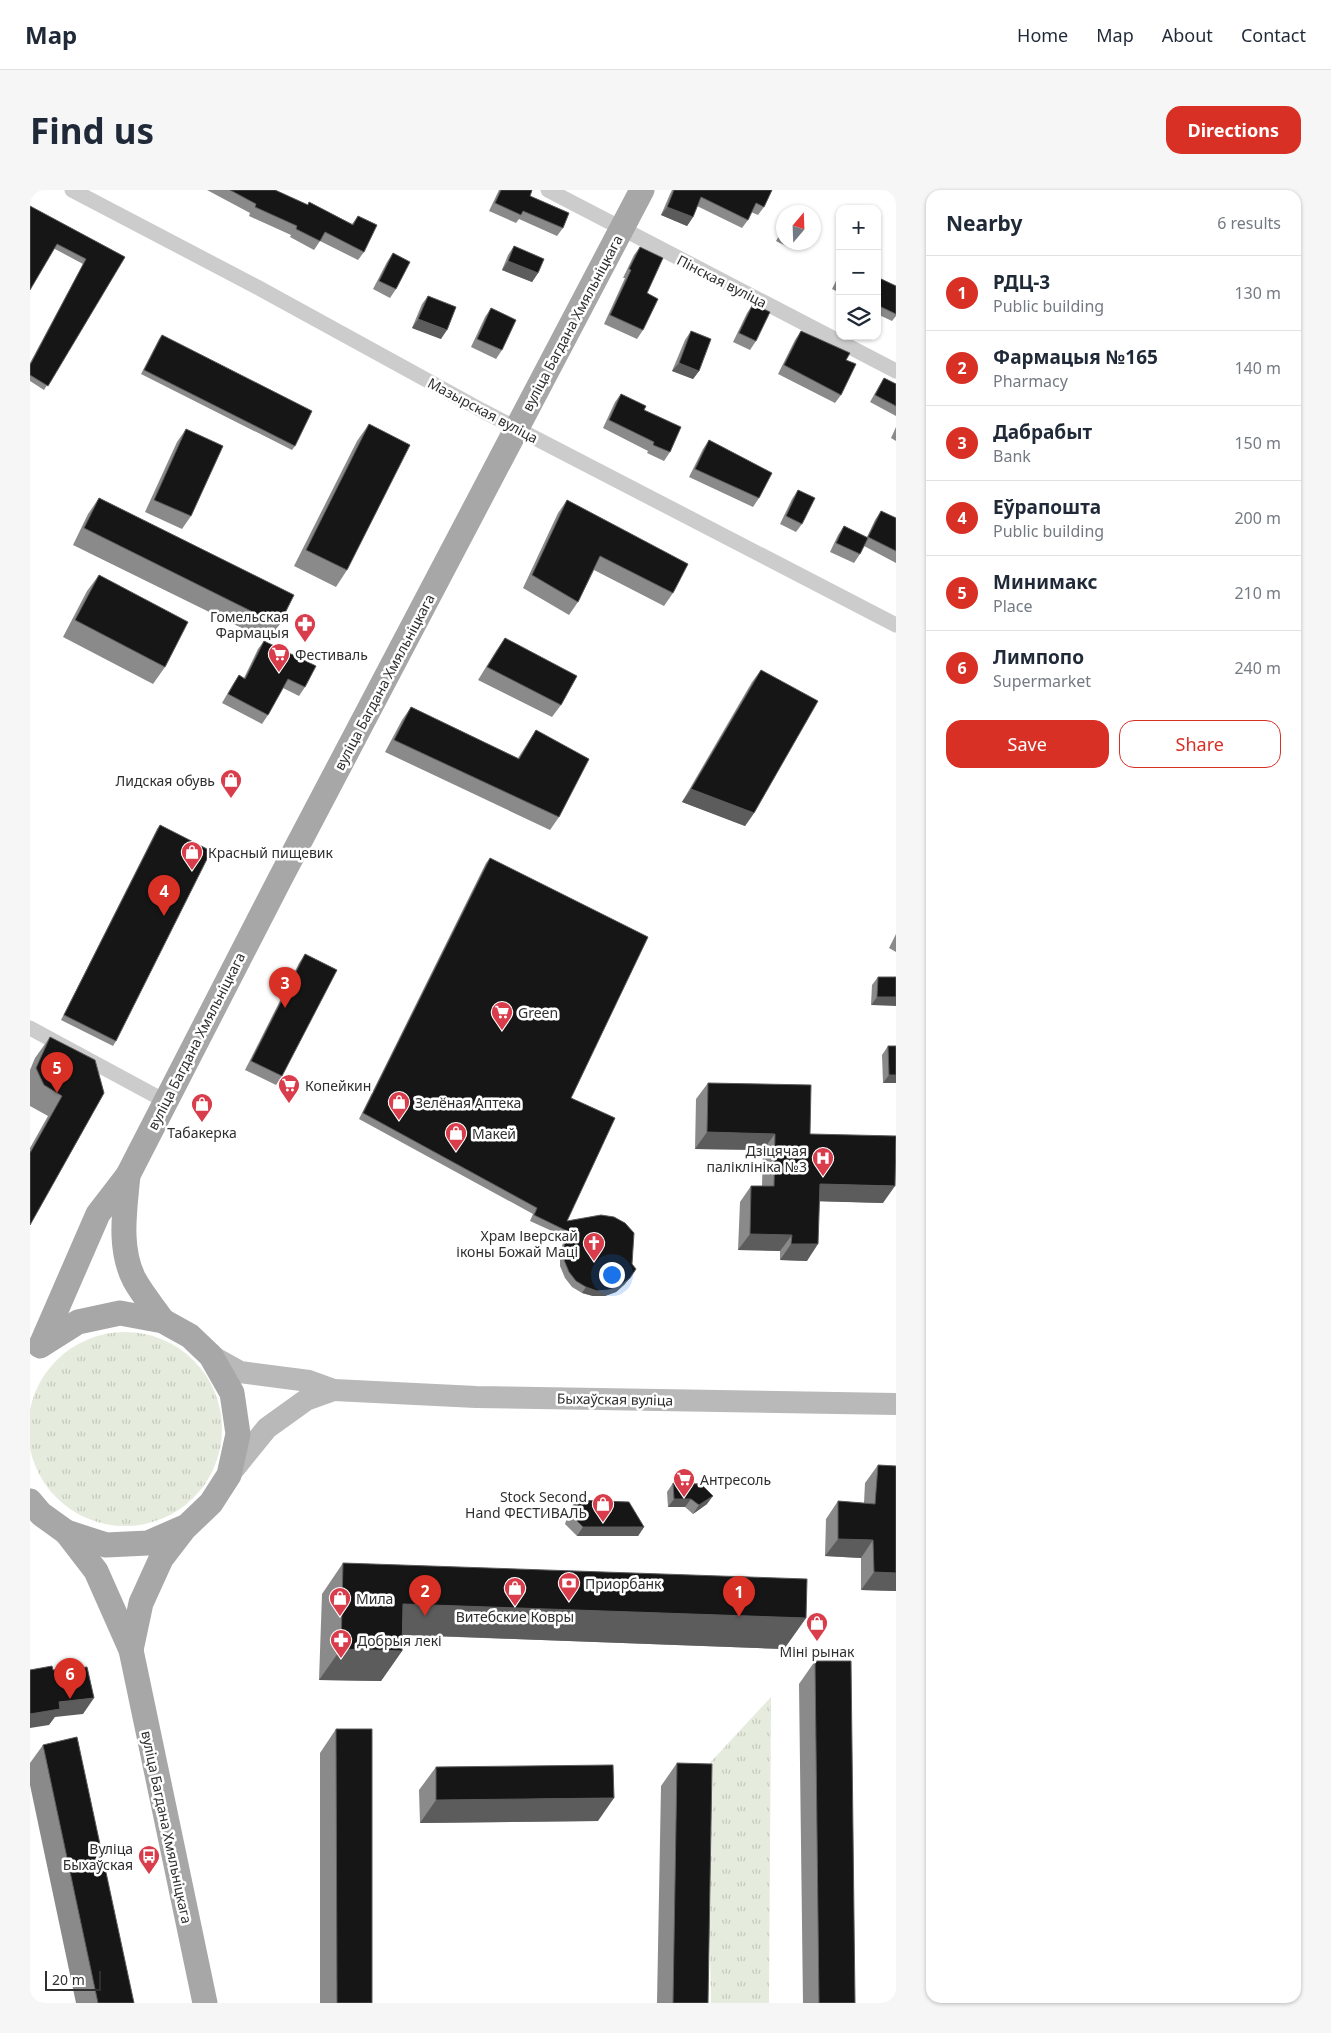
<!DOCTYPE html>
<html lang="en">
<head>
<meta charset="utf-8">
<style>
	:root { --surface:#fff; --page:#f6f6f7; --text:#1f2937; --muted:#747a83; --line:#e0e1e3; --accent:#d93025 }
	body { margin:0; font-family:"Noto Sans",sans-serif; background:var(--page); color:var(--text) }
	.controls { position:absolute; right:15px; top:15px; display:grid; overflow:hidden; border-radius:10px; box-shadow:0 1px 4px #0004 }
	.controls button { width:45px; height:45px; display:grid; place-items:center; padding:0; border:0; border-bottom:1px solid var(--line); background:var(--surface); color:var(--text); font:25px sans-serif }
	.compass { position:absolute; left:746px; top:15px; width:45px; height:45px; border-radius:50%; background:var(--surface); box-shadow:0 1px 4px #0004; rotate:19deg }
	.scale { position:absolute; left:15px; bottom:12px; width:56px; box-sizing:border-box; padding-left:5px; border:2px solid #2f2f2f; border-top:0; font-size:14px; line-height:18px; white-space:nowrap; color:#2f2f2f; -webkit-text-stroke:4px #fff; paint-order:stroke }
	.you { position:absolute; left:581px; top:1084px; width:18px; height:18px; margin:-12px; border:4px solid #fff; border-radius:50%; background:#1a73e8; box-shadow:0 0 0 8px #1a73e833 }
	.badge { display:grid; place-items:center; width:32px; height:32px; border-radius:50%; background:var(--accent); color:#fff; font-size:16px; font-weight:700 }
	.pin { position:absolute; translate:-50% -41px; filter:drop-shadow(0 1px 2px #0008) }
	.pin::after { content:''; position:absolute; top:26px; width:18px; height:15px; background:inherit; clip-path:polygon(0 0,100% 0,50% 100%) }
	.list { margin:0; padding:0; list-style:none }
	h2 { display:flex; justify-content:space-between; align-items:center; height:65px; margin:0; padding:0 20px; font-size:21px }
	h2 small { font-size:16px; font-weight:400; color:var(--muted) }
	.list li { display:grid; grid-template-columns:32px 1fr auto; gap:15px; align-items:center; box-sizing:border-box; height:75px; padding:0 20px; border-top:1px solid var(--line) }
	.list b { display:block; font-size:19px; white-space:nowrap }
	.list p { margin:0; font-size:16px; white-space:nowrap; color:var(--muted) }
	.list em { font-size:16px; font-style:normal; color:var(--muted) }
	.actions { display:flex; gap:10px; padding:15px 20px }
	.actions a { flex:1; padding:11px 0; border:1px solid var(--accent); border-radius:15px; text-align:center; font-size:18px; color:var(--accent) }
	.actions .main { background:var(--accent); color:#fff }
	.icon { flex:none; width:28px; height:28px; fill:none; stroke:currentColor; stroke-width:2; stroke-linecap:round; stroke-linejoin:round }
	.map { position:relative; flex:none; width:866px; height:1813px; overflow:hidden; border-radius:15px }
	header { display:flex; align-items:center; gap:30px; box-sizing:border-box; height:70px; padding:0 25px; background:var(--surface); border-bottom:1px solid var(--line) }
	header strong { font-size:24px }
	nav { display:flex; gap:28px; margin-inline-start:auto; font-size:18px }
	.intro { display:flex; align-items:center; justify-content:space-between; box-sizing:border-box; height:120px; padding:0 30px }
	h1 { margin:0; font-size:35px }
	.button { padding:12px 22px; border-radius:15px; background:var(--accent); color:#fff; font-size:18px; font-weight:700 }
	main { display:flex; gap:30px; padding:0 30px }
	aside { flex:1; background:var(--surface); border-radius:15px; box-shadow:0 1px 4px #0004 }
	.map>svg:first-child { display:block }
	.grass { fill:url(#grass-tufts) }
	.lines { fill:none; stroke-linecap:round; stroke-linejoin:round }
	.minor { stroke:#ccc; stroke-width:15 }
	.secondary { stroke:#b9b9b9; stroke-width:22 }
	.primary { stroke:#a7a7a7; stroke-width:25 }
	.wall { fill:#8a8a8a }
	.shaded-wall { fill:#5c5c5c }
	.building { fill:#161616; stroke:#5c5c5c }
	.labels { text-anchor:middle; dominant-baseline:central; stroke-width:5; stroke-linejoin:round; paint-order:stroke }
	.street-label { font-size:14px; fill:#2f2f2f; stroke:#fff }
	.poi-label { font-size:14px; fill:#2f2f2f; stroke:#fff; text-anchor:start }
</style>
</head>
<body>
<header>
<strong>Map</strong>
<nav><a>Home</a><a>Map</a><a>About</a><a>Contact</a></nav>
</header>
<div class="intro"><h1>Find us</h1><a class="button">Directions</a></div>
<main>
<div class="map">
<svg width="866" height="1813" viewBox="0 0 866 1813">
	<defs>
		<pattern id="grass-tufts" width="24" height="20" patternUnits="userSpaceOnUse" patternTransform="scale(1.25)"><rect width="24" height="20" fill="#e5ebdd"/><path d="M3 7l-1-3M5 7V3M7 7l1-3M15 17l-1-3M17 17v-4M19 17l1-3" fill="none" stroke="#c5cabe"/></pattern>
	</defs>
	<rect width="100%" height="100%" fill="#fff"/>
	<g class="grass">
		<circle cx="95" cy="1239" r="97"/>
		<polygon points="741,1507 739,1813 681,1813 677,1576"/>
	</g>
	<g class="lines">
		<g class="minor">
			<polyline points="42,0 227,97 453,221 866,435"/>
			<polyline points="518,0 866,181"/>
			<polyline points="0,838 135,911"/>
		</g>
		<g class="secondary">
			<polyline points="181,1166 210,1182 279,1191 304,1200 446,1207 866,1214"/>
			<polyline points="199,1285 237,1238 276,1210 304,1200"/>
		</g>
		<g class="primary">
			<path d="M98,985C95,1019 88,1057 104,1089C112,1104 124,1118 133,1131"/>
			<polyline points="11,1155 68,1024 98,985 250,689 612,0"/>
			<polyline points="0,1311 11,1324 36,1342 76,1355 118,1353 157,1336 181,1313 199,1285 208,1244 202,1203 181,1166 160,1146 133,1131 90,1123 48,1132 10,1156"/>
			<polyline points="36,1342 66,1381 101,1460 175,1813"/>
			<polyline points="101,1460 111,1413 131,1369 154,1339"/>
		</g>
	</g>
	<g class="wall">
		<polygon points="177,0 245,0 277,15 279,12 322,34 328,26 334,62 328,70 290,51 284,60 260,47 261,45 219,26 220,23"/>
		<polygon points="469,0 502,0 500,6 533,38 527,46 489,29 486,33 459,21"/>
		<polygon points="642,0 742,0 734,17 728,25 721,22 718,30 712,38 667,16 663,27 657,36 631,25 640,4"/>
		<polygon points="0,16 95,67 14,200 0,191 0,173 53,74 25,59"/>
		<polygon points="754,37 754,52 766,52 762,59 746,51"/>
		<polygon points="484,56 508,83 502,92 472,80 478,65"/>
		<polygon points="610,57 617,103 613,140 607,149 574,134 595,88 593,88 604,65"/>
		<polygon points="363,63 366,99 360,108 343,99 357,72"/>
		<polygon points="810,83 810,103 802,99"/>
		<polygon points="847,87 866,96 866,126 862,131 847,124"/>
		<polygon points="398,106 411,149 382,138 392,114"/>
		<polygon points="723,114 726,151 720,160 703,152 717,123"/>
		<polygon points="461,118 472,160 466,169 441,157 455,127"/>
		<polygon points="661,141 669,181 663,189 642,181 655,150"/>
		<polygon points="771,141 816,170 811,205 805,213 748,184 765,150"/>
		<polygon points="132,145 265,256 262,260 111,184 129,149"/>
		<polygon points="854,188 866,194 866,226 840,212 849,196"/>
		<polygon points="591,204 640,262 634,271 617,263 618,261 573,238 585,212"/>
		<polygon points="339,234 317,380 306,397 264,376 327,251"/>
		<polygon points="866,237 866,251 861,248"/>
		<polygon points="156,239 161,326 152,339 115,322 147,252"/>
		<polygon points="679,250 729,308 723,317 659,287 673,259"/>
		<polygon points="768,300 772,334 766,342 750,334 762,309"/>
		<polygon points="69,308 249,435 238,451 43,355 58,324"/>
		<polygon points="537,310 643,403 634,416 564,380 548,412 539,425 493,398 528,323"/>
		<polygon points="851,321 866,328 866,373 834,356 830,364 824,373 800,362 808,345 814,336 837,347 845,330"/>
		<polygon points="69,385 135,477 123,494 33,447 57,401"/>
		<polygon points="475,448 531,515 522,527 448,490 466,461"/>
		<polygon points="234,451 275,497 269,506 253,498 238,525 232,534 192,513 203,494 209,485 214,488 228,459"/>
		<polygon points="731,480 724,623 715,636 652,612 722,492"/>
		<polygon points="381,517 488,568 506,540 529,627 520,640 355,562 372,530"/>
		<polygon points="130,635 86,851 83,856 31,830 127,639"/>
		<polygon points="460,668 541,908 537,1031 595,1094 586,1102 575,1106 563,1106 552,1103 542,1097 535,1088 530,1076 530,1062 535,1047 500,1031 503,1024 329,929 456,673"/>
		<polygon points="866,744 866,762 859,758"/>
		<polygon points="275,764 252,886 246,895 215,880 269,773"/>
		<polygon points="848,787 866,787 841,815 842,795"/>
		<polygon points="20,847 74,903 0,1035 0,958 18,926 0,916 0,880 5,868"/>
		<polygon points="858,856 866,856 866,893 853,893 852,865"/>
		<polygon points="678,893 780,944 853,1013 789,1011 777,1071 750,1070 750,1061 708,1060 710,1012 721,996 732,996 733,960 665,959 666,909"/>
		<polygon points="848,1275 866,1276 866,1401 831,1400 831,1368 795,1366 796,1329 808,1311 834,1313 835,1293"/>
		<polygon points="643,1293 677,1314 663,1324 655,1317 638,1317 637,1302"/>
		<polygon points="546,1310 614,1337 608,1346 547,1346 535,1334 540,1319"/>
		<polygon points="313,1373 776,1428 754,1459 373,1445 372,1461 351,1491 289,1490 292,1404"/>
		<polygon points="785,1471 825,1813 773,1813 769,1494"/>
		<polygon points="306,1539 342,1813 290,1813 290,1563"/>
		<polygon points="13,1555 104,1813 46,1813 0,1595 0,1573"/>
		<polygon points="647,1573 678,1813 627,1813 631,1596"/>
		<polygon points="406,1577 568,1631 390,1633 389,1600"/>
	</g>
	<g class="shaded-wall">
		<polygon points="637,17 663,27 657,36 631,25"/>
		<polygon points="478,71 508,83 502,92 472,80"/>
		<polygon points="388,129 417,140 411,149 382,138"/>
		<polygon points="649,173 669,181 663,189 642,181"/>
		<polygon points="661,599 724,623 715,636 652,612"/>
		<polygon points="847,807 866,807 866,816 841,815"/>
		<polygon points="859,885 866,885 866,893 853,893"/>
		<polygon points="677,942 745,944 733,960 665,959"/>
		<polygon points="790,994 865,996 853,1013 778,1011"/>
		<polygon points="720,1044 762,1045 750,1061 708,1060"/>
		<polygon points="761,1054 788,1054 777,1071 750,1070"/>
		<polygon points="600,1088 595,1094 586,1102 575,1106 563,1106 552,1103 556,1097"/>
		<polygon points="683,1306 677,1314 663,1324 669,1315"/>
		<polygon points="644,1309 661,1309 655,1317 638,1317"/>
		<polygon points="553,1337 614,1337 608,1346 547,1346"/>
		<polygon points="808,1349 843,1350 831,1368 795,1366"/>
		<polygon points="844,1382 866,1383 866,1401 831,1400"/>
		<polygon points="373,1414 776,1428 754,1459 352,1444"/>
		<polygon points="311,1459 372,1461 351,1491 289,1490"/>
		<polygon points="64,1508 53,1524 25,1527 19,1535 0,1538 0,1524 29,1512"/>
		<polygon points="584,1608 568,1631 390,1633 406,1610"/>
	</g>
	<g class="building">
		<polygon points="200,0 245,0 278,15 279,12 323,35 328,26 347,35 334,62 295,42 290,51 266,39 267,36 225,17 226,14"/>
		<polygon points="471,0 502,0 500,6 539,23 533,38 493,21 491,25 465,13"/>
		<polygon points="644,0 742,0 734,17 726,13 718,30 671,7 663,27 637,17"/>
		<polygon points="0,16 95,67 18,196 0,185 0,175 56,69 27,54 0,100"/>
		<polygon points="754,38 754,49 749,46"/>
		<polygon points="484,56 514,69 508,83 478,71"/>
		<polygon points="610,57 633,68 617,103 628,109 613,140 580,125 601,80 599,79"/>
		<polygon points="363,63 380,72 366,99 349,91"/>
		<polygon points="810,86 810,94 806,92"/>
		<polygon points="847,87 866,96 866,124 847,115"/>
		<polygon points="398,106 426,117 417,140 388,129"/>
		<polygon points="723,114 740,122 726,151 709,143"/>
		<polygon points="461,118 486,130 472,160 447,149"/>
		<polygon points="661,141 681,149 669,181 649,173"/>
		<polygon points="771,141 820,163 816,170 826,174 811,205 754,175"/>
		<polygon points="132,145 282,221 265,256 114,180"/>
		<polygon points="854,188 866,194 866,216 845,205"/>
		<polygon points="591,204 616,216 614,220 651,237 640,262 623,255 624,252 579,230"/>
		<polygon points="339,234 380,255 317,380 276,360"/>
		<polygon points="156,239 193,256 161,326 124,310"/>
		<polygon points="679,250 742,283 729,308 665,279"/>
		<polygon points="768,300 785,308 772,334 756,326"/>
		<polygon points="69,308 264,405 249,435 54,338"/>
		<polygon points="537,310 658,374 643,403 570,366 548,412 502,385"/>
		<polygon points="851,321 866,328 866,361 838,347"/>
		<polygon points="814,336 838,348 830,364 806,353"/>
		<polygon points="69,385 158,432 135,477 45,430"/>
		<polygon points="475,448 547,486 531,515 457,477"/>
		<polygon points="234,451 286,476 275,497 258,489 238,525 198,504 209,485 215,489"/>
		<polygon points="731,480 788,511 724,623 661,599"/>
		<polygon points="381,517 489,569 506,540 559,569 529,627 364,550"/>
		<polygon points="130,635 181,661 86,851 34,825"/>
		<polygon points="460,668 618,747 541,908 585,928 537,1031 571,1025 584,1027 595,1033 604,1043 602,1074 606,1079 600,1088 590,1096 579,1100 567,1101 556,1097 546,1091 539,1082 534,1070 534,1056 539,1042 504,1025 507,1018 333,923"/>
		<polygon points="275,764 307,780 252,886 221,871"/>
		<polygon points="848,787 866,787 866,807 847,807"/>
		<polygon points="20,847 65,870 74,903 0,1035 0,963 32,906 14,895 6,878"/>
		<polygon points="858,856 866,856 866,885 859,885"/>
		<polygon points="678,893 781,895 780,944 866,946 865,996 790,994 788,1054 761,1054 762,1045 720,1044 721,996 744,996 745,944 677,942"/>
		<polygon points="848,1275 866,1276 866,1383 844,1382 843,1350 808,1349 808,1311 845,1314"/>
		<polygon points="643,1293 671,1294 683,1306 669,1315 661,1309 644,1309"/>
		<polygon points="546,1310 599,1312 614,1337 553,1337 541,1325"/>
		<polygon points="313,1373 777,1389 776,1428 373,1414 372,1461 311,1459"/>
		<polygon points="785,1471 821,1471 825,1813 789,1813"/>
		<polygon points="22,1476 23,1480 57,1477 64,1508 29,1512 30,1519 0,1524 0,1480"/>
		<polygon points="306,1539 342,1539 342,1813 307,1813"/>
		<polygon points="47,1547 104,1813 68,1813 13,1555"/>
		<polygon points="647,1573 682,1574 678,1813 643,1813"/>
		<polygon points="583,1575 584,1608 406,1610 406,1577"/>
	</g>
	<defs>
		<g id="pharmacy-pin" transform="scale(1.125)"><path d="M0 17L-7.5 6A9.5 9.5 0 1 1 7.5 6Z" fill="#d93d4c" stroke="#fff"/><path d="M-2-6h4v4h4v4h-4v4h-4v-4h-4v-4h4Z" fill="#fff"/></g>
		<g id="supermarket-pin" transform="scale(1.125)"><path d="M0 17L-7.5 6A9.5 9.5 0 1 1 7.5 6Z" fill="#d93d4c" stroke="#fff"/><path d="M-6-5.5h2.5l.6 2H6L4.5 2H-2.5L-4.4-4H-6ZM-1.5 3.2a1.3 1.3 0 1 0 .1 0ZM3 3.2a1.3 1.3 0 1 0 .1 0Z" fill="#fff"/></g>
		<g id="shop-pin" transform="scale(1.125)"><path d="M0 17L-7.5 6A9.5 9.5 0 1 1 7.5 6Z" fill="#d93d4c" stroke="#fff"/><path d="M-5-2.5h2.3a2.7 3.5 0 0 1 5.4 0H5L5.5 6h-11ZM-1.5-2.5h3a1.5 2.3 0 0 0-3 0Z" fill="#fff"/></g>
		<g id="hospital-pin" transform="scale(1.125)"><path d="M0 17L-7.5 6A9.5 9.5 0 1 1 7.5 6Z" fill="#d93d4c" stroke="#fff"/><path d="M-5-5h3v3.5h4V-5h3V5h-3V1.5h-4V5h-3Z" fill="#fff"/></g>
		<g id="church-pin" transform="scale(1.125)"><path d="M0 17L-7.5 6A9.5 9.5 0 1 1 7.5 6Z" fill="#d93d4c" stroke="#fff"/><path d="M-1.2-6h2.4v3.5h3.3v2.4h-3.3V6h-2.4V-.1h-3.3v-2.4h3.3Z" fill="#fff"/></g>
		<g id="bank-pin" transform="scale(1.125)"><path d="M0 17L-7.5 6A9.5 9.5 0 1 1 7.5 6Z" fill="#d93d4c" stroke="#fff"/><path d="M-6-4H6V4H-6ZM0-2.3a2.3 2.3 0 1 0 0 4.6a2.3 2.3 0 1 0 0-4.6Z" fill="#fff"/></g>
		<g id="bus-pin" transform="scale(1.125)"><path d="M0 17L-7.5 6A9.5 9.5 0 1 1 7.5 6Z" fill="#d93d4c" stroke="#fff"/><path d="M-5-6H5V4H4V6H2V4H-2V6H-4V4H-5ZM-3.5-4V0h7V-4ZM-3.5 1.2v1.5H-2V1.2ZM2 1.2v1.5H3.5V1.2Z" fill="#fff"/></g>
	</defs>
	<g fill-rule="evenodd">
		<use href="#pharmacy-pin" x="275" y="434"/>
		<use href="#supermarket-pin" x="249" y="464"/>
		<use href="#shop-pin" x="201" y="590"/>
		<use href="#shop-pin" x="162" y="662"/>
		<use href="#supermarket-pin" x="472" y="822"/>
		<use href="#supermarket-pin" x="259" y="895"/>
		<use href="#shop-pin" x="369" y="912"/>
		<use href="#shop-pin" x="172" y="914"/>
		<use href="#shop-pin" x="426" y="943"/>
		<use href="#hospital-pin" x="793" y="968"/>
		<use href="#church-pin" x="564" y="1053"/>
		<use href="#supermarket-pin" x="654" y="1289"/>
		<use href="#shop-pin" x="573" y="1314"/>
		<use href="#bank-pin" x="539" y="1393"/>
		<use href="#shop-pin" x="485" y="1398"/>
		<use href="#shop-pin" x="310" y="1408"/>
		<use href="#shop-pin" x="787" y="1433"/>
		<use href="#pharmacy-pin" x="311" y="1450"/>
		<use href="#bus-pin" x="119" y="1666"/>
	</g>
	<g class="labels">
		<g class="street-label">
			<text transform="translate(692 91) rotate(27)">Пінская вуліца</text>
			<text transform="translate(542 133) rotate(-62)">вуліца Багдана Хмяльніцкага</text>
			<text transform="translate(453 220) rotate(28)">Мазырская вуліца</text>
			<text transform="translate(354 492) rotate(-62)">вуліца Багдана Хмяльніцкага</text>
			<text transform="translate(166 851) rotate(-63)">вуліца Багдана Хмяльніцкага</text>
			<text transform="translate(585 1209) rotate(1)">Быхаўская вуліца</text>
			<text transform="translate(137 1637) rotate(78)">вуліца Багдана Хмяльніцкага</text>
		</g>
		<g class="poi-label">
			<text x="259" y="426" text-anchor="end">Гомельская<tspan x="259" dy="16">Фармацыя</tspan></text>
			<text x="265" y="464">Фестиваль</text>
			<text x="185" y="590" text-anchor="end">Лидская обувь</text>
			<text x="178" y="662">Красный пищевик</text>
			<text x="488" y="822">Green</text>
			<text x="275" y="895">Копейкин</text>
			<text x="385" y="912">Зелёная Аптека</text>
			<text x="172" y="942" text-anchor="middle">Табакерка</text>
			<text x="442" y="943">Макей</text>
			<text x="777" y="960" text-anchor="end">Дзіцячая<tspan x="777" dy="16">паліклініка №3</tspan></text>
			<text x="548" y="1045" text-anchor="end">Храм Іверскай<tspan x="548" dy="16">іконы Божай Маці</tspan></text>
			<text x="670" y="1289">Антресоль</text>
			<text x="557" y="1306" text-anchor="end">Stock Second<tspan x="557" dy="16">Hand ФЕСТИВАЛЬ</tspan></text>
			<text x="555" y="1393">Приорбанк</text>
			<text x="326" y="1408">Мила</text>
			<text x="485" y="1426" text-anchor="middle">Витебские Ковры</text>
			<text x="327" y="1450">Добрыя лекі</text>
			<text x="787" y="1461" text-anchor="middle">Міні рынак</text>
			<text x="103" y="1658" text-anchor="end">Вуліца<tspan x="103" dy="16">Быхаўская</tspan></text>
		</g>
	</g>
</svg>
<div class="controls">
<button>+</button>
<button>−</button>
<button><svg class="icon" aria-label="layers" viewBox="0 0 24 24"><path d="M12 4l9 5-9 5-9-5zM3 14l9 5 9-5"/></svg></button>
</div>
<svg class="compass" viewBox="-18 -18 36 36"><path d="M0-13l5 13h-10z" fill="#e53935"/><path d="M0 13l5-13h-10z" fill="#747a83"/></svg>
<div class="scale">20 m</div>
<div class="you"></div>
<div class="pin badge" style="left:709px;top:1427px">1</div>
<div class="pin badge" style="left:395px;top:1426px">2</div>
<div class="pin badge" style="left:255px;top:818px">3</div>
<div class="pin badge" style="left:134px;top:726px">4</div>
<div class="pin badge" style="left:27px;top:903px">5</div>
<div class="pin badge" style="left:40px;top:1509px">6</div>
</div>
<aside>
<h2>Nearby<small>6 results</small></h2>
<ul class="list">
<li><span class="badge">1</span><div><b>РДЦ-3</b><p>Public building</p></div><em>130 m</em></li>
<li><span class="badge">2</span><div><b>Фармацыя №165</b><p>Pharmacy</p></div><em>140 m</em></li>
<li><span class="badge">3</span><div><b>Дабрабыт</b><p>Bank</p></div><em>150 m</em></li>
<li><span class="badge">4</span><div><b>Еўрапошта</b><p>Public building</p></div><em>200 m</em></li>
<li><span class="badge">5</span><div><b>Минимакс</b><p>Place</p></div><em>210 m</em></li>
<li><span class="badge">6</span><div><b>Лимпопо</b><p>Supermarket</p></div><em>240 m</em></li>
</ul>
<div class="actions"><a class="main">Save</a><a>Share</a></div>
</aside>
</main>
</body>
</html>
